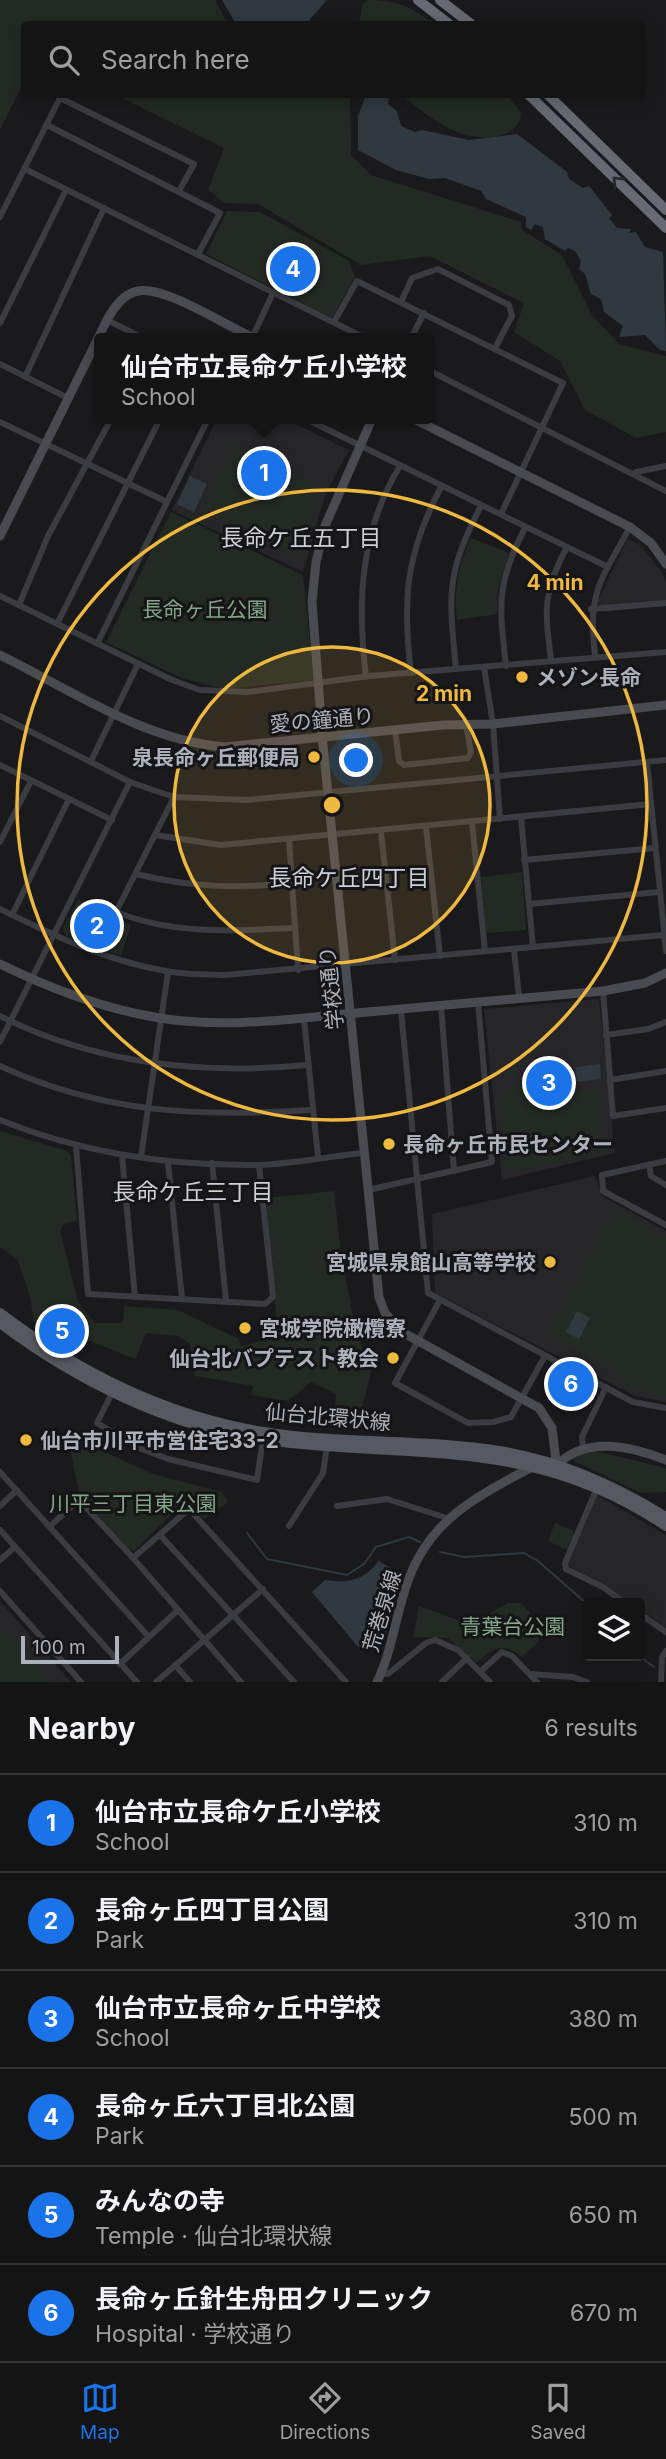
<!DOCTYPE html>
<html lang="en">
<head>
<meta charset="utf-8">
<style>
	:root { --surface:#141415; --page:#212122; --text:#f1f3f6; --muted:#9d9ea0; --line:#333334; --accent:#1a73e8 }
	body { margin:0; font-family:Inter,"Noto Sans JP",sans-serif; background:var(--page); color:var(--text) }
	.controls { position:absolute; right:21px; bottom:21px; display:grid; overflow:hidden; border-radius:7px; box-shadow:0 4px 18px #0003 }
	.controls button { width:63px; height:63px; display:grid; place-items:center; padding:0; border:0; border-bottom:2px solid var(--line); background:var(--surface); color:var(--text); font:35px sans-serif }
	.scale { position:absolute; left:21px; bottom:18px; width:98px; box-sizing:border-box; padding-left:7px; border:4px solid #adb1bb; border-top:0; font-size:19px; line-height:24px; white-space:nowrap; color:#adb1bb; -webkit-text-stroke:5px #151517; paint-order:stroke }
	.you { position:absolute; left:357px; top:761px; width:24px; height:24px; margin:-18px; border:5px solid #fff; border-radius:50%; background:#1a73e8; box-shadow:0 0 0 10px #1a73e833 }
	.badge { display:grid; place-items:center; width:46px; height:46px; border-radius:50%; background:var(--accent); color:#fff; font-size:23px; font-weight:700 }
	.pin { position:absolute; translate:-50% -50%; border:4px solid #fff; box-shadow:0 2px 7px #0006 }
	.popup { position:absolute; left:94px; top:333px; width:340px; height:91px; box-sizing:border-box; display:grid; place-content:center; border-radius:7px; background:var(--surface); filter:drop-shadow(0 2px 5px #0005); font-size:23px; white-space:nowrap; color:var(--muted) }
	.popup b { font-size:26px; color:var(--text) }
	.popup::after { content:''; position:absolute; left:50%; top:100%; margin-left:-14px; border:14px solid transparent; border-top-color:var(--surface) }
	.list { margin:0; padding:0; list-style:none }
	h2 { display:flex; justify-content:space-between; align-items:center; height:91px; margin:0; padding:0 28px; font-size:30px }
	h2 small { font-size:23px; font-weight:400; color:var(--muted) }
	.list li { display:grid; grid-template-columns:46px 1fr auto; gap:21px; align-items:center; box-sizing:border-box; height:98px; padding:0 28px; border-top:2px solid var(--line) }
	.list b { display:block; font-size:26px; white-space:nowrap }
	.list p { margin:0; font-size:23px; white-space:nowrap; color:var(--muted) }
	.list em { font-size:23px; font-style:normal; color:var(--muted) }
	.icon { flex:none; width:38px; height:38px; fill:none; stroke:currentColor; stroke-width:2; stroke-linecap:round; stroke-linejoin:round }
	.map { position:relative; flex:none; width:666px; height:1682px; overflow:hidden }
	.search { position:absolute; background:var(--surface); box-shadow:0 4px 18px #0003; left:21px; right:21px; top:21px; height:77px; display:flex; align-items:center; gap:18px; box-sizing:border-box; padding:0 24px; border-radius:7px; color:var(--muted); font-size:26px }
	.sheet { height:679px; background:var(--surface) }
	nav { display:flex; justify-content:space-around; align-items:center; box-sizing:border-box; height:98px; border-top:2px solid var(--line); background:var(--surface); font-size:19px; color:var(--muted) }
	nav a { display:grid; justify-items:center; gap:4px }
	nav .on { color:var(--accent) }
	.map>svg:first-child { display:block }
	.built { fill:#262629 }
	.green { fill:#222a23 }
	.water { fill:#303940 }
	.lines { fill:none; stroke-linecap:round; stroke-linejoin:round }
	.stream { stroke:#303940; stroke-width:2 }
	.street { stroke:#3b3c41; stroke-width:6 }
	.secondary { stroke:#494b51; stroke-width:9 }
	.primary { stroke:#575960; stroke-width:10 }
	.highway { stroke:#676a72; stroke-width:10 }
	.oneway { stroke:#2a2a2e }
	.ring { fill:none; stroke:#efb83f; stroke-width:3.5 }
	.poi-dot { fill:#efb83f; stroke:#151517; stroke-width:2.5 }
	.labels { text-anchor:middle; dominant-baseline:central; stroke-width:6; stroke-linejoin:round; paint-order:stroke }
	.park-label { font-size:21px; fill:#84a687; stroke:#151517 }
	.poi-label { font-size:21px; font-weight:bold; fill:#adb1bb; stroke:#151517; text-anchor:start }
	.street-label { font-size:21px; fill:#adb1bb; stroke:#151517 }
	.neighbourhood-label { font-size:23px; fill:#ced0d7; stroke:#151517 }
	.centre { fill:#efb83f; stroke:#151517; stroke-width:3.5 }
	.ring-label { font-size:21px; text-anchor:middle; font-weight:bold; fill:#efb83f; stroke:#151517; stroke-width:6; stroke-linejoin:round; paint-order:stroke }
</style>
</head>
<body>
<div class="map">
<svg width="666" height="1682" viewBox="0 0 666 1682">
	<rect width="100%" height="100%" fill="#1a1a1c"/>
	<g class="built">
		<polygon points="217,419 286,419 349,450 325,495 303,572 172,510"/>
		<polygon points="628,538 641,546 661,571 666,582 666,606 605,612 597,602"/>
		<polygon points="599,999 615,1153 502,1180 484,1009"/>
		<polygon points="595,1176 602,1196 666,1231 666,1402 635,1396 435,1293 432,1214"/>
		<polygon points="597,1495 666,1535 666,1628 640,1609 640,1603 631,1603 604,1584 570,1567 568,1562"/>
		<polygon points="0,1601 71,1682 0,1682"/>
	</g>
	<g class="green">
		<polygon points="0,0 215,0 228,24 24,24 24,89 21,88 0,130"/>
		<path d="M368,0C396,0 411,6 433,24H359L362,5Z"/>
		<polygon points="116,95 344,95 350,99 351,155 371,175 521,222 522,230 562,255 592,315 619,344 666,356 666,432 636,438 585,410 560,361 514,332 524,303 430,256 361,265 258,204 225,203 208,190 224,148"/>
		<path d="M402,95H507L521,113C518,141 479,141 457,132C437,123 418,109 402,95Z"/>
		<polygon points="227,211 260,212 349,261 355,277 332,318 206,254"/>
		<polygon points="233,442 322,491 299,557 203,508"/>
		<polygon points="171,512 303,575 314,680 224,689 182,678 106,642"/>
		<path d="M471,538L509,553L498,589L497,614L457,620C453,592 459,563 471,538Z"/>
		<polygon points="522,872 526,930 486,933 481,877"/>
		<polygon points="78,899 131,925 121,955 91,948 66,936 63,928"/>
		<polygon points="570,1079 571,1092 596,1089 602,1142 596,1155 513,1171 507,1164 499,1100 510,1086"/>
		<polygon points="0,1131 67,1151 71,1156 77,1221 65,1223 60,1230 78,1302 95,1323 123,1323 124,1306 178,1310 239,1339 241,1346 270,1339 277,1327 266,1198 334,1191 341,1254 355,1327 371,1371 360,1417 334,1415 336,1394 311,1382 288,1401 251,1395 253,1386 195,1376 190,1344 178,1336 146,1333 135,1359 78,1336 79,1322 64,1304 35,1331 30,1296 18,1260 0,1247"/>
		<path d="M614,1206L666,1237V1396C645,1391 626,1390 615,1370L547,1334Z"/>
		<polygon points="66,1431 91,1446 153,1474 222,1492 228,1502 204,1519 186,1500 134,1551 129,1550 80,1496"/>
		<polygon points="591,1450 662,1467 666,1469 666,1492 641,1493 574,1461 574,1455"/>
		<polygon points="555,1523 572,1530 574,1535 567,1550 548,1541"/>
		<path d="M508,1603H521C532,1614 541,1625 538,1642L522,1657C503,1641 494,1648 476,1663L448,1638L413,1637L419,1606L466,1623L475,1622Z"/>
		<polygon points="0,1629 16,1638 53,1682 0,1682"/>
	</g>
	<g class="water">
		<polygon points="222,0 325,0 326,1 306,24 236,24"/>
		<polygon points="361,94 389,95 388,104 397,111 401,126 415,132 422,130 469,140 517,134 567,172 569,179 583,188 589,186 612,215 609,218 617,228 631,229 629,233 636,232 645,247 663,252 666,351 660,350 645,335 619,337 623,326 604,312 601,299 591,294 585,274 579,269 581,261 575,251 568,248 565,251 545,239 543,227 535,224 531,230 526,227 526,217 486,199 481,191 445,178 429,179 396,170 358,150 358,116 365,98"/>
		<polygon points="190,476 207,484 194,512 177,504"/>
		<polygon points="600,1064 601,1079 577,1082 575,1067"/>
		<polygon points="577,1311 590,1318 579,1339 566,1332"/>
		<path d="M379,1561L398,1573L385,1639L381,1644L359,1648L312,1592L325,1580C350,1584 363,1580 379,1561Z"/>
	</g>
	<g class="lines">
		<g class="stream">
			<polyline points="247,1533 267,1559 347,1575 364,1564 376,1547 409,1537 420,1542"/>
			<polyline points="440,1552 464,1557 524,1553 538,1561 587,1604"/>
			<polyline points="639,1656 654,1667"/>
		</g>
		<g class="street">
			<polyline points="60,98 194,164 179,191"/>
			<polyline points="47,125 220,213 198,254"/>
			<polyline points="25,169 365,338"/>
			<polyline points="0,217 62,94"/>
			<polyline points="401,302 412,278 438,269 509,305 512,316 495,348"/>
			<polyline points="107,320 143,338"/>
			<polyline points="334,322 357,281 563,383 501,514"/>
			<polyline points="0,323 66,190"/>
			<polyline points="252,338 273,293"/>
			<polyline points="411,338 424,313"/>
			<polyline points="0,364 68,398"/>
			<polyline points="428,370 666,491"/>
			<polyline points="25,377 104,208"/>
			<polyline points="306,419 608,567"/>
			<polyline points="0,422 167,502"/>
			<polyline points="636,472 666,466"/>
			<polyline points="0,596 172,680 200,690 248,692 369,676 666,652"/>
			<polyline points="19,605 48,536 111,419"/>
			<polyline points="591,609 666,603"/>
			<polyline points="58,622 160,419"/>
			<polyline points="98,642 208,419"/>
			<path d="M595,655C587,592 601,580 630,527"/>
			<path d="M551,660C545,611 542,594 566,549"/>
			<path d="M506,666C499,604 496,584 525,528"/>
			<polyline points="484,667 493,724 500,819"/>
			<path d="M456,669C449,595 445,574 481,506"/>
			<path d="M411,673C402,598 406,554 441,487"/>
			<path d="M366,677C357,602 360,531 400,466"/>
			<polyline points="0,716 130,782 153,790 174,797 247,800 666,760"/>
			<polyline points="395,731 399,761 404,765 468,758 471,752 466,725"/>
			<polyline points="91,761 138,664"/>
			<polyline points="647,762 666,951"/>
			<polyline points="0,765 112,820"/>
			<path d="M174,797L116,912C174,935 233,931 295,928"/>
			<polyline points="521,817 533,947"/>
			<polyline points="472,823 485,951"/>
			<polyline points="426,827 440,956"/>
			<polyline points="381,832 395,960"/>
			<polyline points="155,835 221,845 651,804"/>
			<polyline points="289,840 298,970"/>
			<polyline points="0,842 31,781"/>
			<polyline points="524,860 655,848"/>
			<path d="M136,874C189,887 237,889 291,883"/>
			<polyline points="529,904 659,892"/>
			<path d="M0,909C54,936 107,961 166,971C185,975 206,974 225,975L663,935"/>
			<polyline points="12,915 69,799"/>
			<polyline points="514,949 519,997"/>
			<polyline points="603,991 613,1116 666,1108"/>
			<polyline points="441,1005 454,1171"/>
			<polyline points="401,1010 428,1293 633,1402 666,1408"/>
			<path d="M0,1016C95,1064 202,1075 307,1065"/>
			<polyline points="304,1019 318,1157"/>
			<polyline points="606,1035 648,1029 666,1022"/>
			<polyline points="0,1042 130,782"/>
			<path d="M0,1066C104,1114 200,1117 311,1110"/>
			<polyline points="610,1080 666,1071"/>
			<path d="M0,1120C82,1153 169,1166 257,1165C292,1164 329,1156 364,1153"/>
			<polyline points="76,1145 88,1294 265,1304 273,1297 259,1165"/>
			<polyline points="122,1155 135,1297"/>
			<polyline points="141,1157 168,972"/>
			<polyline points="666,1161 602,1175 603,1191 666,1225"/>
			<polyline points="168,1162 182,1299"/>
			<polyline points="212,1163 226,1300"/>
			<polyline points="649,1165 651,1176 666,1185"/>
			<polyline points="368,1190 492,1162 478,1002"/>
			<polyline points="440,1300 395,1383 468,1423 493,1422 511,1417 545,1356"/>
			<polyline points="112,1393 97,1423 139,1448 168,1459 257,1480 263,1439"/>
			<polyline points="583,1447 582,1437 606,1387"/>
			<polyline points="0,1472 149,1637"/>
			<polyline points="597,1488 565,1563 566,1569 603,1587 625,1603"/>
			<polyline points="0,1506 17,1490"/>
			<polyline points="337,1506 387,1499 447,1518"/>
			<polyline points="50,1526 79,1500 133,1558"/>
			<polyline points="289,1526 323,1473 327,1446"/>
			<polyline points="0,1530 137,1682"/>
			<polyline points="160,1535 294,1682"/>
			<polyline points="0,1560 15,1547"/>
			<polyline points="0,1591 81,1682"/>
			<polyline points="640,1614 666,1632"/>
			<polyline points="120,1664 178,1610"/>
			<polyline points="175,1665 190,1682"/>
			<polyline points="480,1672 502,1652 512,1656 537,1682"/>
			<polyline points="381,1673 388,1674 426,1643 435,1640 458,1650 490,1682"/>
			<polyline points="530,1674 573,1677 587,1682"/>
			<polyline points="156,1682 263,1589"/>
			<polyline points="241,1682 133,1558 189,1509 346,1682"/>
			<polyline points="442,1682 467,1658"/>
			<polyline points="661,1682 662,1657 666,1651"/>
		</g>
		<g class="secondary">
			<polyline points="372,419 325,526 316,562 312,602 323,745 379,1297 385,1313 404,1333 539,1408 552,1428 557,1470"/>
			<polyline points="414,419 630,527 651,543 666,564"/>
			<path d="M0,536L107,320C114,307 123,294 138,291C166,286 226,326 254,338"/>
			<path d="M0,655C71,690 145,741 225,747L443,725L493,724L666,705"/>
			<path d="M0,964C51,989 103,1009 160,1018C222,1028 283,1020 345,1014C431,1006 517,998 603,991L645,983L666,973"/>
			<path d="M558,1464C587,1436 630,1446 666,1460"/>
			<path d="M377,1682C393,1649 396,1612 409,1578C432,1517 480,1495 534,1466"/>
		</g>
		<g class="primary">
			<path d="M0,1313C78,1372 166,1416 263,1432C343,1445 425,1438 505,1452C563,1462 616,1486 666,1517"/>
			<path d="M0,1323C77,1381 170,1427 266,1440C416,1460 531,1435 666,1526"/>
		</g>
		<g class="highway">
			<polyline points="418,0 449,24"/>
			<polyline points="440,0 471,24"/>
			<polyline points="528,94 666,228"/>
			<polyline points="547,94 666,210"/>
		</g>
	</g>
	<defs><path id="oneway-chevron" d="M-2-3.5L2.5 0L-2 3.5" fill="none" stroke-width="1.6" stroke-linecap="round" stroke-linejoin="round" transform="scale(1.75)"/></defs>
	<use class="oneway" href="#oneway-chevron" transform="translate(617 181) rotate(-136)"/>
	<circle cx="332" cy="805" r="158" fill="#efb83f" fill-opacity=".12"/>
	<g class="ring">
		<circle cx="332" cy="805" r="158"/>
		<circle cx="332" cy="805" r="315"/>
	</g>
	<g class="poi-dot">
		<circle cx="522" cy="677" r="7"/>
		<circle cx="314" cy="757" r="7"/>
		<circle cx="389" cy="1144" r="7"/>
		<circle cx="550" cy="1262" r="7"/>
		<circle cx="245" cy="1328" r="7"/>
		<circle cx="393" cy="1358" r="7"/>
		<circle cx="26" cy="1440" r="7"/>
	</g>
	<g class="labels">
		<g class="park-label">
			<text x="205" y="609">長命ヶ丘公園</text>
			<text x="133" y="1503">川平三丁目東公園</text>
			<text x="513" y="1626">青葉台公園</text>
		</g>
		<g class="poi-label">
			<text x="536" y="677">メゾン長命</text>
			<text x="300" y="757" text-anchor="end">泉長命ヶ丘郵便局</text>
			<text x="403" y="1144">長命ヶ丘市民センター</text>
			<text x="536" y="1262" text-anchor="end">宮城県泉館山高等学校</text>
			<text x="259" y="1328">宮城学院橄欖寮</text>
			<text x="379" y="1358" text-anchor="end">仙台北バプテスト教会</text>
			<text x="40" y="1440">仙台市川平市営住宅33-2</text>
		</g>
		<g class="street-label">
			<text transform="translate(322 720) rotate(-5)">愛の鐘通り</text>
			<text transform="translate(331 988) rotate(-96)">学校通り</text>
			<text transform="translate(328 1417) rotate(5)">仙台北環状線</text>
			<text transform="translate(382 1611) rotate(-73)">荒巻泉線</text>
		</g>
		<g class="neighbourhood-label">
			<text x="301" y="538">長命ケ丘五丁目</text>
			<text x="349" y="878">長命ケ丘四丁目</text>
			<text x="193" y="1192">長命ケ丘三丁目</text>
		</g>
	</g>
	<circle cx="332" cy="805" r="10" class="centre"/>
	<g class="ring-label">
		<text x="555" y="590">4 min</text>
		<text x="444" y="701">2 min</text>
	</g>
</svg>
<div class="controls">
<button><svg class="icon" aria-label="layers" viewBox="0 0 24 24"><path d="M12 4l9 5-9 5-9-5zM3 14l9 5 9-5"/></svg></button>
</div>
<div class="scale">100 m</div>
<div class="you"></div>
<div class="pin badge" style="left:264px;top:473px">1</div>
<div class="popup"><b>仙台市立長命ケ丘小学校</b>School</div>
<div class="pin badge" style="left:97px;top:926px">2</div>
<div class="pin badge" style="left:549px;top:1083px">3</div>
<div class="pin badge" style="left:293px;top:269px">4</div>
<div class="pin badge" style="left:62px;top:1331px">5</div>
<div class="pin badge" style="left:571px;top:1384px">6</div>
<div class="search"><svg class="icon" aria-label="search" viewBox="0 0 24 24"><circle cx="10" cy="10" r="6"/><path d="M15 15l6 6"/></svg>Search here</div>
</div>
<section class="sheet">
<h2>Nearby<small>6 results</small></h2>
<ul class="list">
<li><span class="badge">1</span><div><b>仙台市立長命ケ丘小学校</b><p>School</p></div><em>310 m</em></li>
<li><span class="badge">2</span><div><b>長命ヶ丘四丁目公園</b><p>Park</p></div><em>310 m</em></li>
<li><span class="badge">3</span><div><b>仙台市立長命ヶ丘中学校</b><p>School</p></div><em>380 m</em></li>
<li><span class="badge">4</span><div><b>長命ヶ丘六丁目北公園</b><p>Park</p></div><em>500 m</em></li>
<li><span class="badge">5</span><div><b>みんなの寺</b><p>Temple · 仙台北環状線</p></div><em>650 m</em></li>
<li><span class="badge">6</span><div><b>長命ヶ丘針生舟田クリニック</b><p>Hospital · 学校通り</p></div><em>670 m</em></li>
</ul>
</section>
<nav>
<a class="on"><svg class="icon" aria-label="map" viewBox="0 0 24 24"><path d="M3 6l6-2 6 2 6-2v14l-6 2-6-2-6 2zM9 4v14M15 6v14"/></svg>Map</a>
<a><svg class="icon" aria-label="directions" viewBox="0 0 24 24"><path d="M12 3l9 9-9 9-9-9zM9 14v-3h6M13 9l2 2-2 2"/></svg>Directions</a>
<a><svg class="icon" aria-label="saved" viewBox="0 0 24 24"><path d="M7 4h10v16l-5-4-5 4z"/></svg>Saved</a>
</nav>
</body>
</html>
